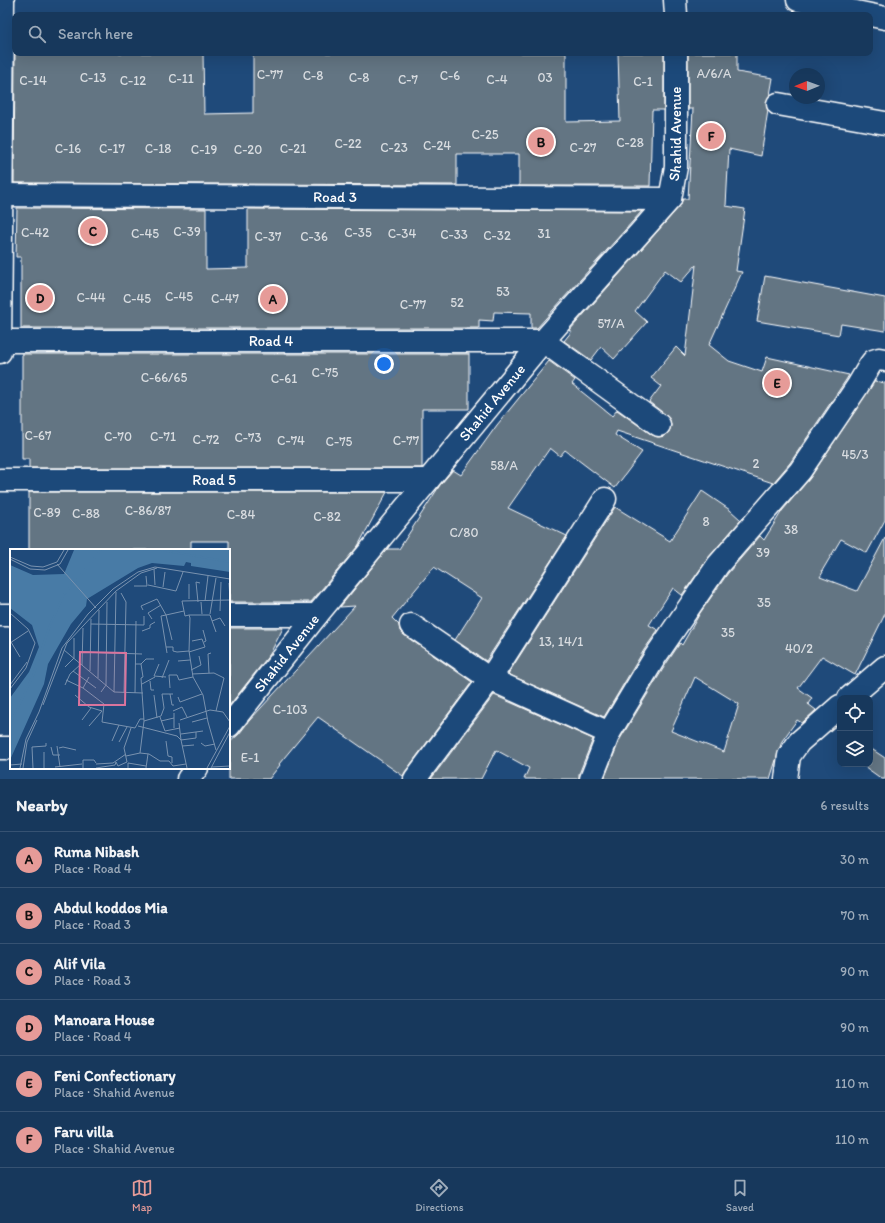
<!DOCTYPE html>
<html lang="en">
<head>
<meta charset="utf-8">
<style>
	:root { --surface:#17385c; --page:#244365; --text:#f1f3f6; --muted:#9eacbb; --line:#365272; --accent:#e69b98 }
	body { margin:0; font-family:Itim,sans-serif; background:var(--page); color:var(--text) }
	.controls { position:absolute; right:12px; bottom:12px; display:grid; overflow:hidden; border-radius:8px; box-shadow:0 4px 16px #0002 }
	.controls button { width:36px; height:36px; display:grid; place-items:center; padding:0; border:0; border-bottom:1px solid var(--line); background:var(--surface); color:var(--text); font:20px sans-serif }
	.compass { position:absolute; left:789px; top:68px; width:36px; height:36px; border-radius:50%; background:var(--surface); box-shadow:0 4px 16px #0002; rotate:269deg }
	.you { position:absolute; left:384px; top:364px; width:14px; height:14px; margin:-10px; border:3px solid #fff; border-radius:50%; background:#1a73e8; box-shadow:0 0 0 6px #1a73e833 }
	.badge { display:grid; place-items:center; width:26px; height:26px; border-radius:50%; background:var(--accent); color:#111; font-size:13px; font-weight:700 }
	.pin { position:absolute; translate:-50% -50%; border:2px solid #fff; box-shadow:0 1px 4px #0006 }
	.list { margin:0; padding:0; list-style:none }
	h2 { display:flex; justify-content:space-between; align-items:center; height:52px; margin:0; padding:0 16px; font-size:17px }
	h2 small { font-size:13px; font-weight:400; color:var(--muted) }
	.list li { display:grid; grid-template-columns:26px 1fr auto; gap:12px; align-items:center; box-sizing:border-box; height:56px; padding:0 16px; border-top:1px solid var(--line) }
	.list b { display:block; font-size:15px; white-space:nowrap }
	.list p { margin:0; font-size:13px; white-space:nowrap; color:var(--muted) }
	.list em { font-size:13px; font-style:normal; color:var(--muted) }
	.icon { flex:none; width:22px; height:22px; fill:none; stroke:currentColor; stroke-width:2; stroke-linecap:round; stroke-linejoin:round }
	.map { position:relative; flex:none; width:885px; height:779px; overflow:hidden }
	.search { position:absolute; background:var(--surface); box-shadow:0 4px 16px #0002; left:12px; right:12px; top:12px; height:44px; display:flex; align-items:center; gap:10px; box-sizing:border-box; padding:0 14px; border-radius:8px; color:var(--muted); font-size:15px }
	.sheet { height:388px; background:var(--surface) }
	nav { display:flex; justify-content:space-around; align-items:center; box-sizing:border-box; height:56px; border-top:1px solid var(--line); background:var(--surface); font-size:11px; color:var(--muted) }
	nav a { display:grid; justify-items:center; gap:2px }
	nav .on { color:var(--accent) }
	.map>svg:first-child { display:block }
	.building { fill:#637583; stroke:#fff; fill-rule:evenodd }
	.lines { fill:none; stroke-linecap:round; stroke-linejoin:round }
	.minor-casing { stroke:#fff; stroke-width:25 }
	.minor { stroke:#1f4a7a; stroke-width:22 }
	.labels { text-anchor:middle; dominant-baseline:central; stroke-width:3; stroke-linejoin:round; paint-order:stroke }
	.number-label { font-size:13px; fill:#d8dce0 }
	.street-label { font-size:15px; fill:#fff; stroke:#1f4a7a }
	.inset-river { fill:none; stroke:#487ba6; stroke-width:2 }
	.inset-road { fill:none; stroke:#7992af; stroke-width:1 }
	.view { fill:#da749d; fill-opacity:0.15; stroke:#da749d; stroke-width:2 }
	.inset-edge { fill:none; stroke:#fff; stroke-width:2 }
</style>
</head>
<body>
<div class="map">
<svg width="885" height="779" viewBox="0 0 885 779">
	<rect width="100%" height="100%" fill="#1f4a7a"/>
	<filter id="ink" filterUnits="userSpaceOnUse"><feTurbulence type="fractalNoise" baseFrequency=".025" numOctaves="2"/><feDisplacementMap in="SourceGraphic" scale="8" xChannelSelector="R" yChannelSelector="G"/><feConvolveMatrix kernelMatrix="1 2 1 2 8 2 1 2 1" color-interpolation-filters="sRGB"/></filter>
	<g filter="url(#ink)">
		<g class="building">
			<polygon points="15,53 203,53 204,114 253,113 253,53 566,53 566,122 620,121 618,53 664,53 664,110 652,110 650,186 519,186 519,154 457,154 457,185 14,183"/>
			<polygon points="688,53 737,53 737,72 773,78 770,95 766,102 768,110 761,156 729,149 726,206 745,209 736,271 742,272 709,345 729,361 762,372 767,357 849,375 846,380 790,463 773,483 617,431 615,435 642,452 615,488 565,450 560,456 550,448 508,508 567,536 486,661 455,640 482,598 434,567 392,618 399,625 400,631 404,635 472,682 405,772 403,776 318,717 279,764 280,765 269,779 229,779 229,743 239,734 249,721 355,606 340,607 387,549 399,549 440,485 453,470 461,475 497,425 549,361 575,380 572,384 612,416 617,410 652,435 657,437 664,436 669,432 671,426 670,420 666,415 649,402 661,386 651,378 676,347 685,356 696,265 681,282 665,270 635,311 647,322 614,359 601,347 591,360 564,341 572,331 569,331 679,207 683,199 688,199 693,109 688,109"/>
			<polygon points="17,208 206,209 206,269 248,268 248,209 642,211 537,328 531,328 531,313 494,312 493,321 479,320 479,328 21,328 21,257 16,257"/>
			<polygon points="765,276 885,298 885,331 841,324 839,335 757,321"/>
			<polygon points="22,354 469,354 469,409 422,409 422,468 29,468 29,459 22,459"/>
			<path d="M875,381L885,383V520L867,553L841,539L822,571L823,572L820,577L857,591L885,538V614L855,675L822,656L798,688L812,698L808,704L816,710L802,723L797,720L782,741L770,779H604L620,739L666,664L680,643L682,645L700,613L728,573L760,536L764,540L782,511L810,478ZM695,677L739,704L724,752L671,731Z"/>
			<polygon points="702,491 730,510 741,520 709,557 682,595 673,588 649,625 658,630 644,650 604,717 508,674 615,507 670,541"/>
			<polygon points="29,492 387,492 358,546 311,602 229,602 229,541 191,541 191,550 29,550"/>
			<polygon points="229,628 283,628 270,654 229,706"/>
			<polygon points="494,695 593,739 579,774 579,779 524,779 529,768 496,750 481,779 431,779"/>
			<polygon points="870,748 885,758 885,779 882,779 861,764 870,764"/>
		</g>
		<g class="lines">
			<g class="minor-casing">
				<g id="minor">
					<polyline points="675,0 676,15"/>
					<polyline points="798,0 885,18"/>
					<polyline points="778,104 885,123"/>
					<path id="s1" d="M0,195L670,199"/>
					<path id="s2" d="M0,341H543L659,425"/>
					<polyline points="0,352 3,0"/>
					<path id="s3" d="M0,480H428"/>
					<polyline points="0,615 11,615"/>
					<polyline points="229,615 317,615"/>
					<polyline points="411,625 490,679 609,733"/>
					<polyline points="849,698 885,667"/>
					<path id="s4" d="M229,726L317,615L543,341L670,199L676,167V53"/>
					<polyline points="0,748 11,748"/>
					<polyline points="188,779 197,768"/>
					<polyline points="415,779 490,679 605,499"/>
					<polyline points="591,779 609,733 655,657 718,565 800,471 857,387 870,365 873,361 879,359 885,360"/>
					<polyline points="786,779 789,756 799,742 840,706"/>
				</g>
			</g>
			<use href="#minor" class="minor"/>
		</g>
	</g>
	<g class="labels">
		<g class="number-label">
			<text x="714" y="73">A/6/A</text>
			<text x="270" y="74">C-77</text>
			<text x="313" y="75">C-8</text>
			<text x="450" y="75">C-6</text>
			<text x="93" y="77">C-13</text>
			<text x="359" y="77">C-8</text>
			<text x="545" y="77">03</text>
			<text x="181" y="78">C-11</text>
			<text x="408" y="79">C-7</text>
			<text x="497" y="79">C-4</text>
			<text x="33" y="80">C-14</text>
			<text x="133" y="80">C-12</text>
			<text x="643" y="81">C-1</text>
			<text x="485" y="134">C-25</text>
			<text x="630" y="142">C-28</text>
			<text x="348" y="143">C-22</text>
			<text x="437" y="145">C-24</text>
			<text x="394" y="147">C-23</text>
			<text x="583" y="147">C-27</text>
			<text x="68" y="148">C-16</text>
			<text x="112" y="148">C-17</text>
			<text x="158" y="148">C-18</text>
			<text x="293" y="148">C-21</text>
			<text x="204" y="149">C-19</text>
			<text x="248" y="149">C-20</text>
			<text x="187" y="231">C-39</text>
			<text x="35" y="232">C-42</text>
			<text x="358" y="232">C-35</text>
			<text x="145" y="233">C-45</text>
			<text x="402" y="233">C-34</text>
			<text x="544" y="233">31</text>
			<text x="454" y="234">C-33</text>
			<text x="497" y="235">C-32</text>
			<text x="268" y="236">C-37</text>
			<text x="314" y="236">C-36</text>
			<text x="503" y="291">53</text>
			<text x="179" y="296">C-45</text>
			<text x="91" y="297">C-44</text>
			<text x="137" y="298">C-45</text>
			<text x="225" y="298">C-47</text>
			<text x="457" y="302">52</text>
			<text x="413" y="304">C-77</text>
			<text x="611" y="323">57/A</text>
			<text x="325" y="372">C-75</text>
			<text x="164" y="377">C-66/65</text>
			<text x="284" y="378">C-61</text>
			<text x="38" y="435">C-67</text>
			<text x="118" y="436">C-70</text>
			<text x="163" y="436">C-71</text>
			<text x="248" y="437">C-73</text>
			<text x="206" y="439">C-72</text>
			<text x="291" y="440">C-74</text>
			<text x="406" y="440">C-77</text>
			<text x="339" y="441">C-75</text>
			<text x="855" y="454">45/3</text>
			<text x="756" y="463">2</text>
			<text x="504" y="465">58/A</text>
			<text x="148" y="510">C-86/87</text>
			<text x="47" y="512">C-89</text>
			<text x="86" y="513">C-88</text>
			<text x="241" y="514">C-84</text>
			<text x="327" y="516">C-82</text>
			<text x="706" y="521">8</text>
			<text x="791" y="529">38</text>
			<text x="464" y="532">C/80</text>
			<text x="763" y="552">39</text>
			<text x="764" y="602">35</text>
			<text x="728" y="632">35</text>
			<text x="561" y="641">13, 14/1</text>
			<text x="799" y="648">40/2</text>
			<text x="290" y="709">C-103</text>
			<text x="250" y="757">E-1</text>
		</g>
		<g class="street-label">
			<text stroke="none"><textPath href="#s4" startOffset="753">Shahid Avenue</textPath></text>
			<text stroke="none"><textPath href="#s1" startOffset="335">Road 3</textPath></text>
			<text stroke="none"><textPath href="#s2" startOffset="271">Road 4</textPath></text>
			<text stroke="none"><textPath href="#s4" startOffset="417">Shahid Avenue</textPath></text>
			<text stroke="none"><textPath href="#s3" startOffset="214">Road 5</textPath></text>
			<text stroke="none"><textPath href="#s4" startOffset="93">Shahid Avenue</textPath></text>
		</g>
	</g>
	<g transform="translate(10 549)">
		<rect width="220" height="220" fill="#1f4a7a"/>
		<path d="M64,1H220V23L181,17V14L176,13L174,17L142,14L128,19L77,50L76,57L61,75L38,115L34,135L0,211V149L19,123L29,98L22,76L0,59V16L23,26L54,25Z" fill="#487ba6"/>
		<path class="inset-river" d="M151,1L220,13M65,33L91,1M0,175L23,127L40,76L54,45L63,35"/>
		<path class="inset-road" d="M0,8L21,17L33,18L47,13L54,1M0,10L20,20L35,21L50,15L58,1M47,15L86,59M144,20L145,36M219,34L220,51M138,36L166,42L173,23M124,37H137L136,27M153,38L155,23M111,44L116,53L114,144M179,50V35M195,52L198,27M188,53L186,33L190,34M191,53L192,65M133,61L131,57L147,50L156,66L174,62M210,62L211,33M0,64L18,80L25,94L16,119L0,140M200,65L206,29M156,66L151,67L157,104M156,66L162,91M179,66H200L206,83M142,70L138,64L151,56M202,72L210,69L215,77M81,75L134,76V67M193,81L196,92L194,93M132,82L140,79V76L145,73M1,93L10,108M0,94L18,82M156,98H163V102L167,103L179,102M54,101L104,143L133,144M72,103L132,105M179,103L195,98L192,90L182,92M168,112L180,111M125,115H131L133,128L131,129L134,172L130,204M131,115L136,110H144M149,115L144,127L156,128M72,116L73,79M55,118L64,109V89M181,121L191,116L189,107M63,122L86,139M80,122L81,70M199,124L198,105L201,104M182,125L204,124L214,129L206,162M88,129L89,61M152,129L159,111M56,131L73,139L94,155L92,173L125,179L130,170H134M140,132L141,141H144M132,135L145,128M0,136L17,113M55,136L60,125L71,115M73,139L79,128M160,139L159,126H167L169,131L183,128M91,143L96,136L97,53M104,143L106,43M125,144L126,72M160,145L162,156H164M65,146L79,158L92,162M144,146L147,169M168,148L170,153L192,145M33,156L57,94L106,42L131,24L147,19M163,162L172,158L177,168M150,168L155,182L170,179M72,171L81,159M170,171L200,161L213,163L220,173M134,172L151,167L154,159L152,145H163M151,172L164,169M182,173L197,169M169,174L171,191M79,177L92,162M128,177L167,187L171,191L177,219M164,179V164M171,185L193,182M171,191L186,189V183M102,192L109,176M156,192L158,207L162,208V214M109,193L117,178M191,194L195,197L205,195M47,197L50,218M172,197L184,196M41,198L43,206H50M49,199L53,198L66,201M206,201L198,173L193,146L183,128L179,102L180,69L179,66L175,67L172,52L220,51M34,203V219M116,207L130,204L139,205L150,212H159L163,217L176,215M86,215L103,214L116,205M0,216L12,215M45,218L72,215M202,218L220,217M10,219L16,190L29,163L52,99L78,65L103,40L128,23L145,18L220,30M13,219L17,193L27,171M23,219L22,198L36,197V194M73,219V211H84L86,214M86,219L105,216L106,213L108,217L117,213L114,199L121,179M118,219V214L136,217M136,219L138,205M197,219L220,177M201,219L220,183"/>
		<path class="view" d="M70,103L116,104L115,156H69Z"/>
		<rect width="220" height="220" class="inset-edge"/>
	</g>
</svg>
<div class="controls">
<button><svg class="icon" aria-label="locate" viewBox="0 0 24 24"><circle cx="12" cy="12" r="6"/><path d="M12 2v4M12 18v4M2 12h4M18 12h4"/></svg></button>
<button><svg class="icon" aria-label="layers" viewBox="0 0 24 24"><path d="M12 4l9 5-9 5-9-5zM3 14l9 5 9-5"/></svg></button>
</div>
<svg class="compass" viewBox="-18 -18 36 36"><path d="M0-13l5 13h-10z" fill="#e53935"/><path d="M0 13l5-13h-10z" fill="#9eacbb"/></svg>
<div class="you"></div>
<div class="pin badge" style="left:273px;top:299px">A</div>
<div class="pin badge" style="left:541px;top:142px">B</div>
<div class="pin badge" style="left:93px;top:231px">C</div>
<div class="pin badge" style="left:40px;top:298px">D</div>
<div class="pin badge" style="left:777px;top:383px">E</div>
<div class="pin badge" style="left:711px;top:136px">F</div>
<div class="search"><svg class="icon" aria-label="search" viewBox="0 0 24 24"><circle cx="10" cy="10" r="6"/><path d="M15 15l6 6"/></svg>Search here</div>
</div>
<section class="sheet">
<h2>Nearby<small>6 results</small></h2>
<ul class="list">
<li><span class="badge">A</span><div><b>Ruma Nibash</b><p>Place · Road 4</p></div><em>30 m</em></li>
<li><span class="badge">B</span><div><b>Abdul koddos Mia</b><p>Place · Road 3</p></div><em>70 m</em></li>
<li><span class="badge">C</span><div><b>Alif Vila</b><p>Place · Road 3</p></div><em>90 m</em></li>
<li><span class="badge">D</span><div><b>Manoara House</b><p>Place · Road 4</p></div><em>90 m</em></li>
<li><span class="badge">E</span><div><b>Feni Confectionary</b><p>Place · Shahid Avenue</p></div><em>110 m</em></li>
<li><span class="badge">F</span><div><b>Faru villa</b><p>Place · Shahid Avenue</p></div><em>110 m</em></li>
</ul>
</section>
<nav>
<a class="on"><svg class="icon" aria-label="map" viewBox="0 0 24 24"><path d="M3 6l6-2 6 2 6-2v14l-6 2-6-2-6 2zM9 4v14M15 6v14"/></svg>Map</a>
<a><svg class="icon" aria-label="directions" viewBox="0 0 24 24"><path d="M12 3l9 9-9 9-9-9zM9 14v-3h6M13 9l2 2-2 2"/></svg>Directions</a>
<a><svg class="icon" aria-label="saved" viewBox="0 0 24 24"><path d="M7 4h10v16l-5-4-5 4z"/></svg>Saved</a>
</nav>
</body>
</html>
